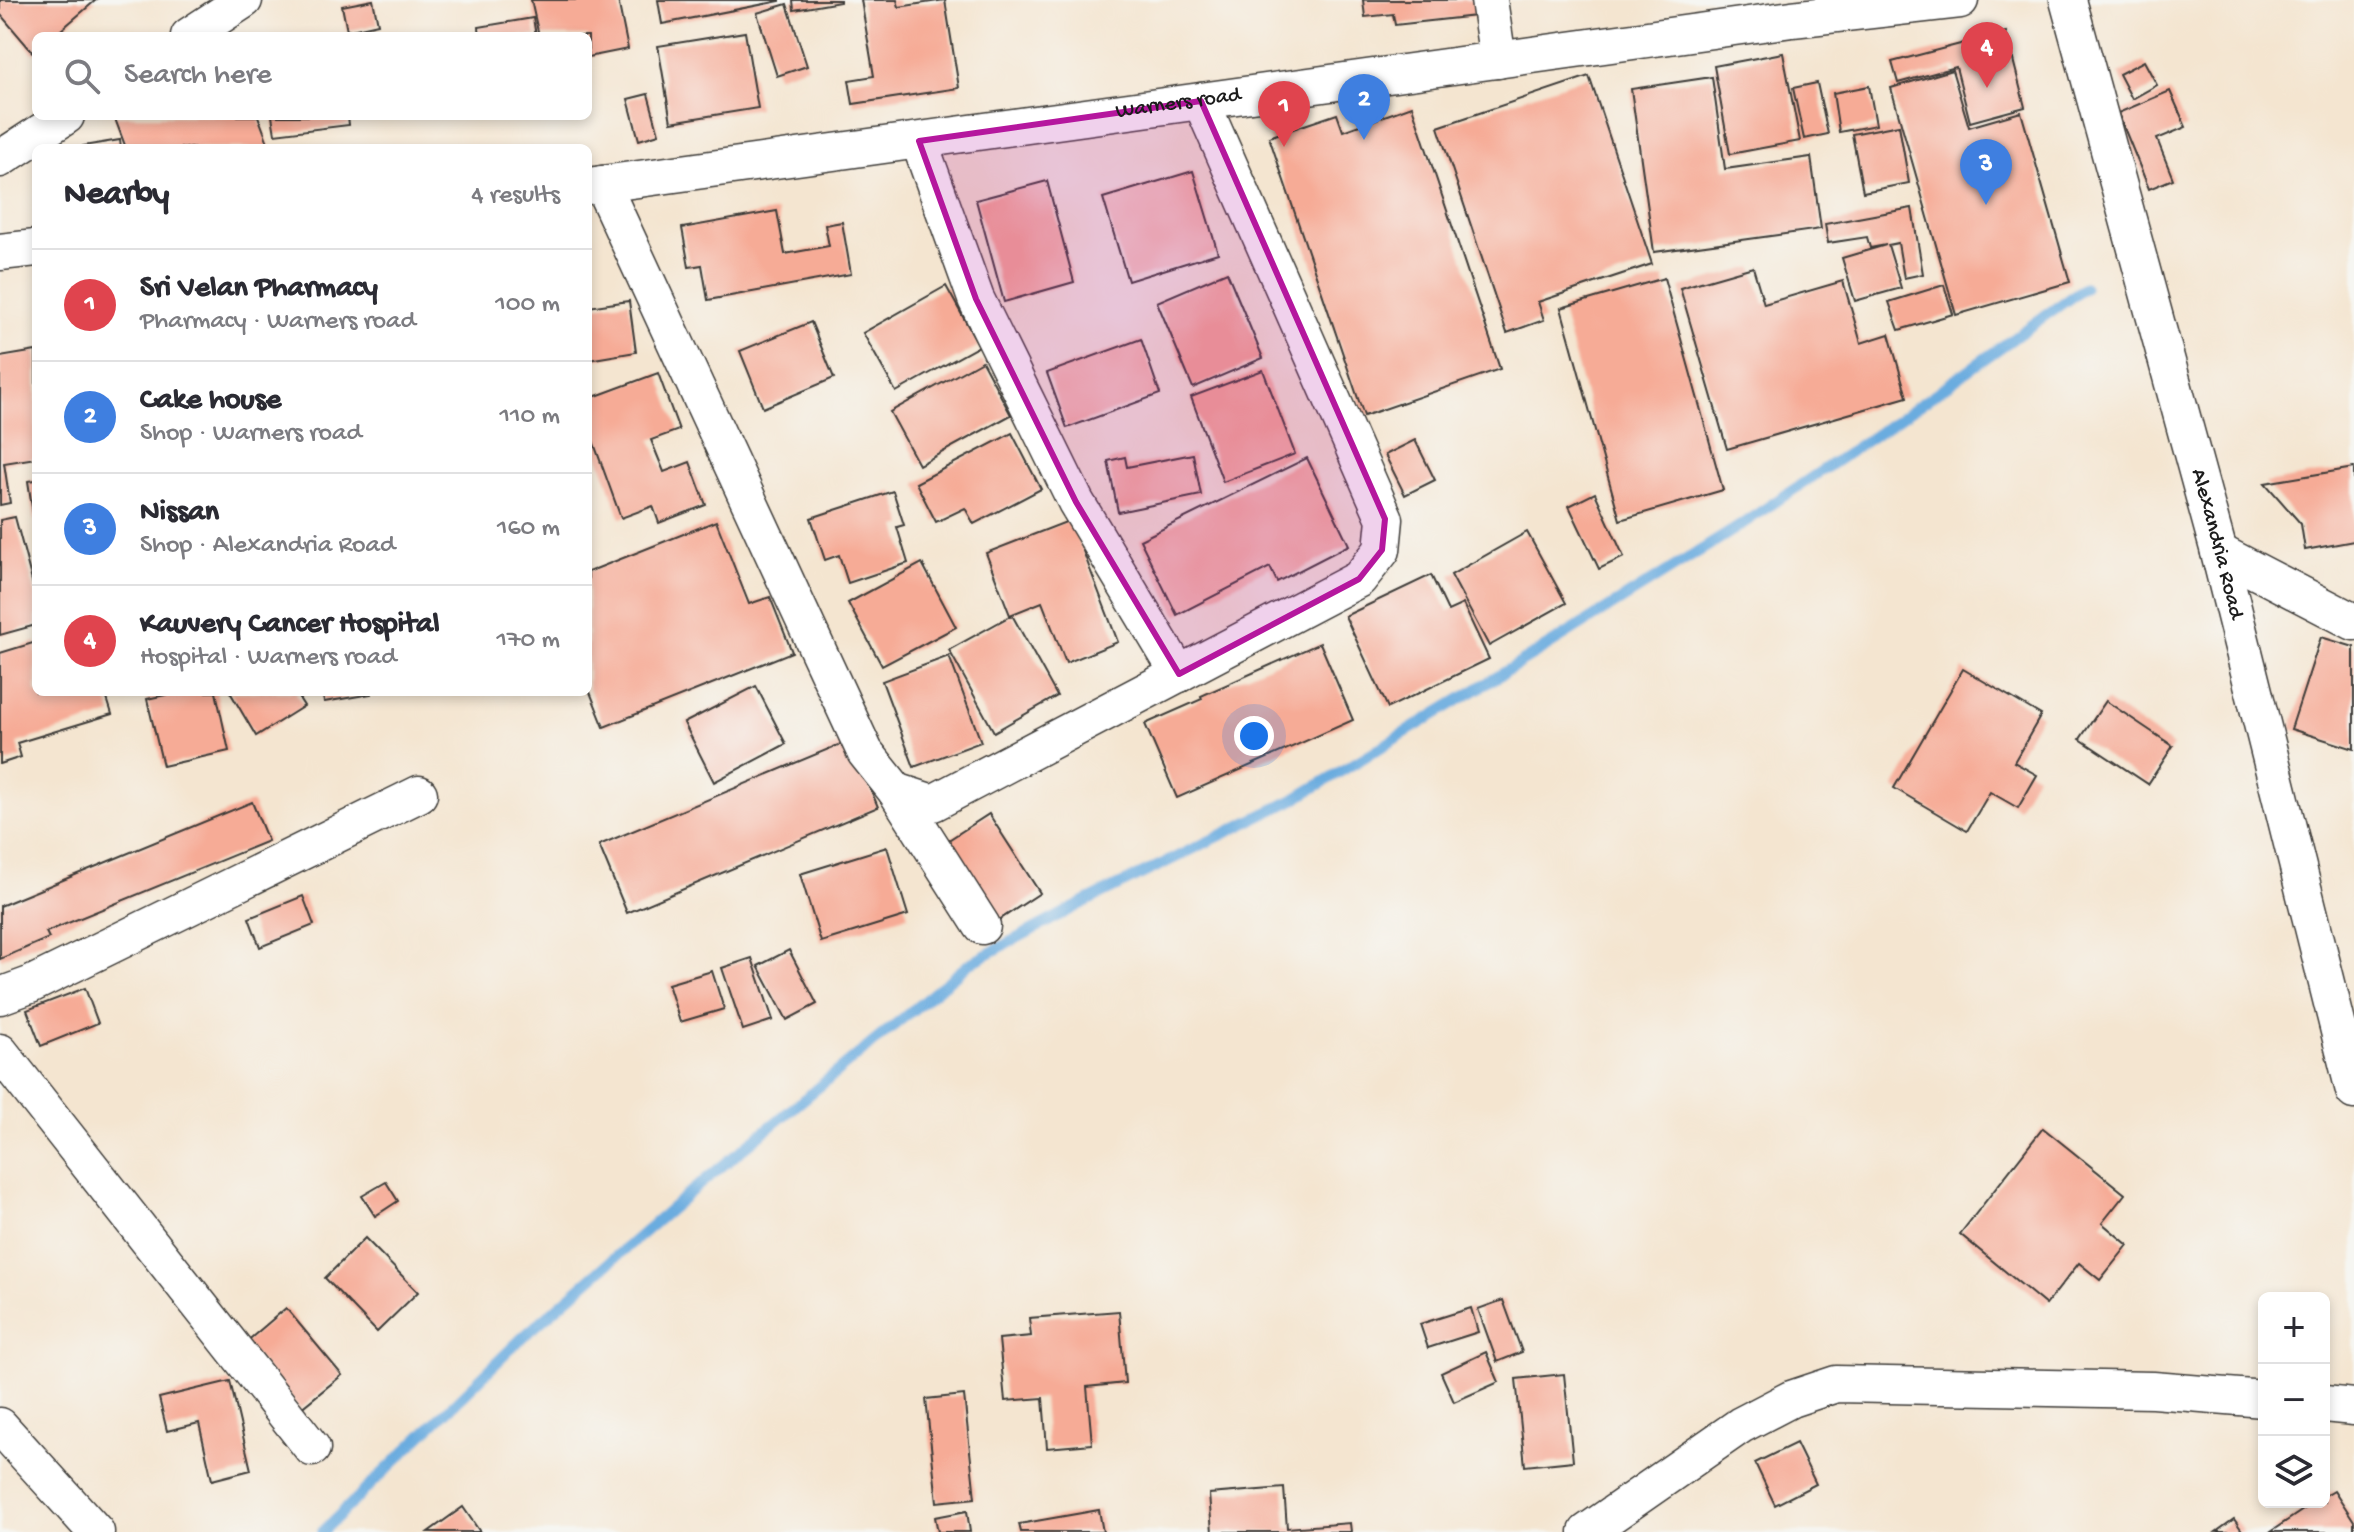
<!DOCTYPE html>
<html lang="en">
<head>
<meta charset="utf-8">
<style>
	:root { --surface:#fff; --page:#f7f7f7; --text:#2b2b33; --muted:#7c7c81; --line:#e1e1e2; --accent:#0b8043 }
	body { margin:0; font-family:"Gochi Hand",sans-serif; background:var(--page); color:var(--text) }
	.controls { position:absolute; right:24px; bottom:24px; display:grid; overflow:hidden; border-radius:12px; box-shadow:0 4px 12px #0003 }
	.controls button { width:72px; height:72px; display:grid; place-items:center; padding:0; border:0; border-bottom:2px solid var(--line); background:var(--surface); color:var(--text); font:40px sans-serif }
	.you { position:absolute; left:1254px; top:736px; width:28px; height:28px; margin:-20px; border:6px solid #fff; border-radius:50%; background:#1a73e8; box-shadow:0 0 0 12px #1a73e833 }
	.badge { display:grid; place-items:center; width:52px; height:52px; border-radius:50%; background:var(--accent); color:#fff; font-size:26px; font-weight:700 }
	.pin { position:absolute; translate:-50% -66px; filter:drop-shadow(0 2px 4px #0008) }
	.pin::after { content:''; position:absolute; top:42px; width:28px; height:24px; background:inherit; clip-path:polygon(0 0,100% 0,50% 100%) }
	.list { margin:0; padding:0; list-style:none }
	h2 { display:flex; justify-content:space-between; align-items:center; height:104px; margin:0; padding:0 32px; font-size:34px }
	h2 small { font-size:26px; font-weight:400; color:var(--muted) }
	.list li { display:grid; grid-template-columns:52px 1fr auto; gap:24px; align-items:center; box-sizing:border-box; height:112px; padding:0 32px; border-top:2px solid var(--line) }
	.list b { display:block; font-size:30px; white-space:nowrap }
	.list p { margin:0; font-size:26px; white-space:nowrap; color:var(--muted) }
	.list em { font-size:26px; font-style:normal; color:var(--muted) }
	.icon { flex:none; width:44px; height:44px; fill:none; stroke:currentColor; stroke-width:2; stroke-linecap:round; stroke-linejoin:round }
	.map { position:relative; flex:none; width:2354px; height:1532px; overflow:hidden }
	.search { position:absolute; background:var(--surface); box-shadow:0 4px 12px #0003; left:32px; top:32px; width:560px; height:88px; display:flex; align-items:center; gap:20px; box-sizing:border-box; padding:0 28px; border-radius:12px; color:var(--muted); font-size:30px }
	.panel { position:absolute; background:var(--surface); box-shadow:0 4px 12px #0003; left:32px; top:144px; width:560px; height:552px; border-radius:12px }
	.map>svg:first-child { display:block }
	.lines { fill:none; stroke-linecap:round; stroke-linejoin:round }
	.stream { stroke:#6bacdf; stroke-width:11 }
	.building { fill:#f6ab96 }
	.minor-casing { stroke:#3c3a37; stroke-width:39 }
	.minor { stroke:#fff; stroke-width:36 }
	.marked { fill:#b5179e; fill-opacity:0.2; stroke:#b5179e; stroke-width:6; stroke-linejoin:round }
	.labels { text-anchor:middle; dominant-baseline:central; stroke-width:6; stroke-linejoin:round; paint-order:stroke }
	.street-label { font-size:22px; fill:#1c1c1c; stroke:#f6f6f2 }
</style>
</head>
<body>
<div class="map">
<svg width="2354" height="1532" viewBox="0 0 2354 1532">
	<rect width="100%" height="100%" fill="#f6f6f2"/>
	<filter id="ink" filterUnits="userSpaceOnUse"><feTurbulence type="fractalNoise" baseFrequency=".0125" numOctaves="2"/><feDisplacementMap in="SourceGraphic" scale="16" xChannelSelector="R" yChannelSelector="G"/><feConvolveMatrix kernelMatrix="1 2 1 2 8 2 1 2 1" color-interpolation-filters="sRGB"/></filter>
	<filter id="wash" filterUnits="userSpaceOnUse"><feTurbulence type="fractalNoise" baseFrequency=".006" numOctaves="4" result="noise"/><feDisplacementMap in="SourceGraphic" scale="32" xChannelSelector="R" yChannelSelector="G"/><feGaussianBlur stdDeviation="1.8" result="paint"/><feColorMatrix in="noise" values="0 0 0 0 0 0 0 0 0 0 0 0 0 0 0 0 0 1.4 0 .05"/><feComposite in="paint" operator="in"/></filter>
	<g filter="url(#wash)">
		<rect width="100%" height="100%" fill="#f4e5d0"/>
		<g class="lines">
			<polyline class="stream" points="322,1532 522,1338 688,1194 969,964 1081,904 1297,798 1543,649 1735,529 1915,408 2084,288"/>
		</g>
		<g id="blocks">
			<g class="building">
				<polygon points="0,0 96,0 54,36 36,36 36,52 34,54 0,14"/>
				<polygon points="373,0 378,24 347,31 342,6"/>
				<polygon points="531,0 618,0 628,49 588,57 588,36 539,36"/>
				<polygon points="658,0 780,0 780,1 662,24"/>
				<polygon points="793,0 840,0 840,2 794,10"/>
				<polygon points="861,0 897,0 899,7 945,0 959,88 853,104 849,80 874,76"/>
				<polygon points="1363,0 1473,0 1475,16 1395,25 1393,14 1365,17"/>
				<polygon points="787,4 807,66 777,76 757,13"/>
				<polygon points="533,18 536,36 480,36 479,27"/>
				<polygon points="745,32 758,108 671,122 658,46"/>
				<polygon points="2006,32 2025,107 1970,122 1956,67 1898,83 1892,62"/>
				<polygon points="1783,53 1800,141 1730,154 1714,66"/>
				<polygon points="2144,61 2157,85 2132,99 2119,74"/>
				<polygon points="1952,70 1969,127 2021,112 2070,282 1956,315 1891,88"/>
				<polygon points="1589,76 1652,264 1538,302 1544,320 1507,333 1438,127"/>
				<polygon points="1712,77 1725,169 1811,157 1821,229 1654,252 1631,89"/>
				<polygon points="1817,83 1828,134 1804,139 1793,88"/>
				<polygon points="1869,86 1876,125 1839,132 1833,93"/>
				<polygon points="2170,91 2186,127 2157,139 2173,179 2149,189 2118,113"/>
				<polygon points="648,94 659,134 639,140 628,99"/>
				<polygon points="1412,106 1500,369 1364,416 1269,137 1337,114 1343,131"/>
				<polygon points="114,116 258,116 270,148 126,148"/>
				<polygon points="272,116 348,116 349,125 275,134"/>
				<polygon points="1899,125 1909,183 1863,192 1852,134"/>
				<polygon points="120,140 121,148 83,148 83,146"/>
				<polygon points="1193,171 1218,253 1128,281 1103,198"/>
				<polygon points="1047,181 1074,282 1004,302 976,200"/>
				<polygon points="1912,208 1923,274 1904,278 1898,243 1888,245 1901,288 1855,301 1842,258 1886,245 1870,248 1867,237 1828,243 1825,224"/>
				<polygon points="777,211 785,254 829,246 825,225 842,222 851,274 708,300 702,265 689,267 682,228"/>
				<polygon points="1753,267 1764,304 1843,281 1861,343 1889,334 1907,397 1727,449 1680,288"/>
				<polygon points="1227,272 1263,358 1193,388 1157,302"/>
				<polygon points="1664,278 1723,490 1620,520 1561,308"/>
				<polygon points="1944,285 1953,314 1899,330 1889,302"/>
				<polygon points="946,286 979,346 896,392 863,333"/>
				<polygon points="629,301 636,352 588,360 588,307"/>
				<polygon points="811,322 834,378 763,408 740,351"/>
				<polygon points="1141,339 1160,394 1067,428 1047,373"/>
				<polygon points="36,351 36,458 4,463 10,503 0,505 0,357"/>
				<polygon points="982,361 1011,415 919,465 890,412"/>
				<polygon points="1263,370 1295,454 1223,482 1191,397"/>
				<polygon points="658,373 679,430 651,440 664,472 690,462 706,505 659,523 653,506 621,518 588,427 588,399"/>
				<polygon points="1012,433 1041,489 974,524 965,508 936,522 916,483"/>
				<polygon points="1415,440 1435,480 1405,495 1385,455"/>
				<polygon points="1193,454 1201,495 1118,512 1108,461 1125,457 1127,467"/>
				<polygon points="1307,458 1349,545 1277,582 1270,567 1177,615 1140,540"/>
				<polygon points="2354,468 2354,541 2305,550 2301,524 2265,483"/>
				<polygon points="36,480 36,520 34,520 28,481"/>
				<polygon points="893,491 904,525 897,527 908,563 848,583 839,555 825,560 811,518"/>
				<polygon points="1595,493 1624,557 1599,569 1569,506"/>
				<polygon points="15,517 36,596 36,625 0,635 0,520"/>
				<polygon points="1071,520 1118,642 1066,663 1042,602 1010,615 986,553"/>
				<polygon points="716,521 749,604 770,597 792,652 604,727 588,687 588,572"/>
				<polygon points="1527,532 1566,603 1489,646 1451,575"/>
				<polygon points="922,563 956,627 882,666 848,603"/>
				<polygon points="1431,575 1448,611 1463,604 1489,659 1388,708 1345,616"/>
				<polygon points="1012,615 1057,696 994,732 949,650"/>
				<polygon points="2321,637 2354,647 2354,749 2291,729"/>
				<polygon points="36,642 36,692 105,692 112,714 17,743 21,757 0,764 0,653"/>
				<polygon points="1320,643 1353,720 1177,798 1145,724 1202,699 1201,696"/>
				<polygon points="949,656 981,742 914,767 882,681"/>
				<polygon points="1963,669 2041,715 2014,762 2037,775 2018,808 1990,792 1967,831 1894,788"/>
				<polygon points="756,686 786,744 714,782 684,723"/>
				<polygon points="179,692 216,692 229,751 163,766 147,699"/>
				<polygon points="230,692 295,692 304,706 256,736"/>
				<polygon points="322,692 371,692 371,694 324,702"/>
				<polygon points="2106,701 2173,746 2148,784 2080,739"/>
				<polygon points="850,740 878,807 627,913 599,845"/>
				<polygon points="252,802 268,841 46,932 49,938 0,959 0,906"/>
				<polygon points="989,814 1040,893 999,920 947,841"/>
				<polygon points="887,847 908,915 821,942 800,874"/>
				<polygon points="303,896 314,925 260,947 249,918"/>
				<polygon points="789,950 817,1004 787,1020 758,966"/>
				<polygon points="752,958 773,1020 743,1030 722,968"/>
				<polygon points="712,971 724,1009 680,1022 668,984"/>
				<polygon points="85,988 98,1023 41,1046 27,1010"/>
				<polygon points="2043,1128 2125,1194 2102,1223 2128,1245 2100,1280 2079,1263 2046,1305 1960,1234"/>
				<polygon points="386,1182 398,1201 375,1216 362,1196"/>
				<polygon points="365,1238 418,1292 377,1332 325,1278"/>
				<polygon points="1503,1300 1522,1352 1497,1362 1478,1309"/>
				<polygon points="286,1308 342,1375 300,1409 245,1343"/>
				<polygon points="1471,1308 1478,1332 1428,1348 1420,1324"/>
				<polygon points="1119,1311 1125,1383 1087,1387 1092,1444 1047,1448 1043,1398 1005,1401 999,1339 1031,1336 1029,1318"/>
				<polygon points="1486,1352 1499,1382 1454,1402 1441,1373"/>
				<polygon points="1564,1374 1573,1461 1525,1466 1516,1379"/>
				<polygon points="230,1381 251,1470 212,1480 199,1423 167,1431 159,1398"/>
				<polygon points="964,1395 975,1498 937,1502 926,1399"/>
				<polygon points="1796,1443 1816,1484 1775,1505 1755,1463"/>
				<polygon points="1284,1488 1287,1528 1350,1523 1351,1532 1212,1532 1209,1494"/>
				<polygon points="2334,1490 2354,1521 2354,1532 2270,1532 2315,1502 2324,1502 2324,1496"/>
				<polygon points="463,1507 480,1532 428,1532"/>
				<polygon points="1099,1510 1103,1532 1021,1532 1019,1524"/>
				<polygon points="967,1511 970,1532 938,1532 935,1517"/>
				<polygon points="2234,1519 2243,1532 2216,1532"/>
			</g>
		</g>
	</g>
	<g filter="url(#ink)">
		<use href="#blocks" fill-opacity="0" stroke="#3c3a37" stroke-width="2"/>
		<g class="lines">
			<g class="minor-casing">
				<g id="minor">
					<polyline points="1489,0 1498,60"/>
					<path id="s1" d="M2068,0L2219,552L2354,1091"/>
					<polyline points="189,36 244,0"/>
					<polyline points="919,141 976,299 1076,502 1179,674"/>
					<polyline points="0,159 66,116"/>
					<polyline points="602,184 865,752 896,791 933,803 1359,579 1382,550 1385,519 1201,101"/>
					<path id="s2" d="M588,186L1792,19L1960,0"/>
					<polyline points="0,252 36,248"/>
					<polyline points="2219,552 2354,622"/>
					<polyline points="896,791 982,926"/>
					<polyline points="0,996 30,985 419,794"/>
					<polyline points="0,1052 312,1448"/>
					<polyline points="2324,1404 2354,1407"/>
					<polyline points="0,1426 96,1532"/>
					<polyline points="1587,1532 1741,1425 1791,1399 1836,1384 2153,1390 2264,1399"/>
				</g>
			</g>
			<use href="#minor" class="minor"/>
		</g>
	</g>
	<path class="marked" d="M1201,101L1385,519L1382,550L1359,579L1179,674L1076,502L976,299L919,141Z"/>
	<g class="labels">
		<g class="street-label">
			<text stroke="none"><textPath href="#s2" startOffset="596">Warners road</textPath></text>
			<text stroke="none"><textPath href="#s1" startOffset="564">Alexandria Road</textPath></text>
		</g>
	</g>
</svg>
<div class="controls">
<button>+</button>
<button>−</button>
<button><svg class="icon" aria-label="layers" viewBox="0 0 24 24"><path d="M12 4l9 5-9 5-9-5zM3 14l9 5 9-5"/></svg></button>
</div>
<div class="you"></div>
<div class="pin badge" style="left:1284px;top:147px;background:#e0444e">1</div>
<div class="pin badge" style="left:1364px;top:140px;background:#3f7fe0">2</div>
<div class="pin badge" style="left:1986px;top:205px;background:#3f7fe0">3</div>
<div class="pin badge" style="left:1987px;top:88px;background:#e0444e">4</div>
<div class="search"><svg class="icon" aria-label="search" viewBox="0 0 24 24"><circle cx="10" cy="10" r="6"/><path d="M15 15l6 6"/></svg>Search here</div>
<section class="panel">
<h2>Nearby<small>4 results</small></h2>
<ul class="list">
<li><span class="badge" style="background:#e0444e">1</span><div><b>Sri Velan Pharmacy</b><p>Pharmacy · Warners road</p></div><em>100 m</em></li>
<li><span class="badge" style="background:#3f7fe0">2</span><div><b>Cake house</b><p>Shop · Warners road</p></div><em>110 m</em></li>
<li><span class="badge" style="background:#3f7fe0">3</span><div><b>Nissan</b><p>Shop · Alexandria Road</p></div><em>160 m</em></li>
<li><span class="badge" style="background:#e0444e">4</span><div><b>Kauvery Cancer Hospital</b><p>Hospital · Warners road</p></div><em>170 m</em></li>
</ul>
</section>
</div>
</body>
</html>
